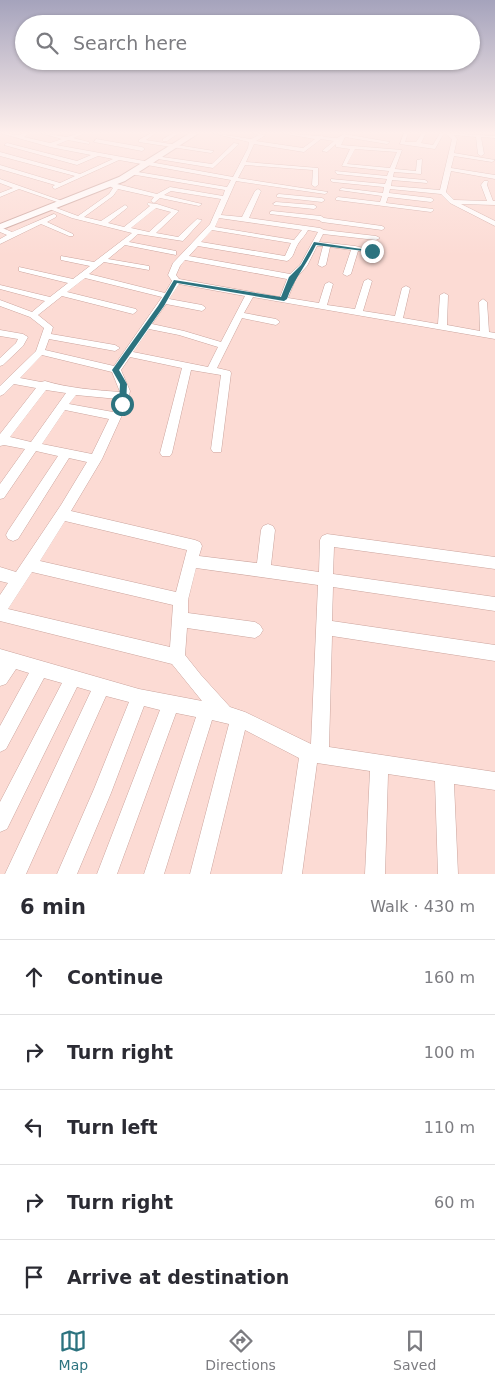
<!DOCTYPE html>
<html lang="en">
<head>
<meta charset="utf-8">
<style>
	:root { --surface:#fff; --page:#f2f2f3; --text:#2b2b33; --muted:#7c7c81; --line:#e1e1e2; --accent:#2c737f }
	body { margin:0; font-family:"DejaVu Sans",sans-serif; background:var(--page); color:var(--text) }
	.stop { position:absolute; width:15px; height:15px; margin:-11px; border:4px solid #2c737f; border-radius:50%; background:#fff }
	.stop.end { background:#2c737f; border-color:#fff; box-shadow:0 1px 5px #0008 }
	.list { margin:0; padding:0; list-style:none }
	h2 { display:flex; justify-content:space-between; align-items:center; height:65px; margin:0; padding:0 20px; font-size:21px }
	h2 small { font-size:16px; font-weight:400; color:var(--muted) }
	.list li { display:grid; grid-template-columns:32px 1fr auto; gap:15px; align-items:center; box-sizing:border-box; height:75px; padding:0 20px; border-top:1px solid var(--line) }
	.list b { display:block; font-size:19px; white-space:nowrap }
	.list em { font-size:16px; font-style:normal; color:var(--muted) }
	.icon { flex:none; width:28px; height:28px; fill:none; stroke:currentColor; stroke-width:2; stroke-linecap:round; stroke-linejoin:round }
	.map { position:relative; flex:none; width:495px; height:874px; overflow:hidden }
	.search { position:absolute; background:var(--surface); box-shadow:0 1px 4px #0004; left:15px; right:15px; top:15px; height:55px; display:flex; align-items:center; gap:12px; box-sizing:border-box; padding:0 18px; border-radius:28px; color:var(--muted); font-size:19px }
	.sheet { height:440px; background:var(--surface) }
	nav { display:flex; justify-content:space-around; align-items:center; box-sizing:border-box; height:70px; border-top:1px solid var(--line); background:var(--surface); font-size:14px; color:var(--muted) }
	nav a { display:grid; justify-items:center; gap:2px }
	nav .on { color:var(--accent) }
	.map>svg:first-child { display:block }
	.lines { fill:none; stroke-linecap:round; stroke-linejoin:round }
	.street-casing { stroke:#cba49d; stroke-width:1 }
	.secondary-casing { stroke:#cba49d; stroke-width:2 }
	.street { fill:#fff; fill-rule:evenodd }
	.secondary { fill:#fff; fill-rule:evenodd }
	.route { fill:#2c737f }
</style>
</head>
<body>
<div class="map">
<svg width="495" height="874" viewBox="0 0 495 874">
	<rect width="100%" height="100%" fill="#fcdbd4"/>
	<g class="lines">
		<g class="street-casing">
			<g id="street">
				<path d="M0,133L18,135L26,133L27,135L24,137L50,143L62,139L40,133L67,137L79,133H85L73,138L89,142V144L68,140L56,145L233,177L248,148L249,142L212,133L251,139L259,135L252,133L266,135L256,141L303,148L315,139L280,133L319,136L322,135L324,137L337,138L344,134L390,142L387,144L345,137L341,145L402,150L395,169L416,171L417,160L422,159L421,174L394,172L393,177L425,180L428,182L427,183L392,180L391,186L440,190L452,139L445,133L495,136V138L481,137L484,154L481,156L478,154L476,137L454,135L457,139L454,153L495,160L492,162L454,156L451,168L495,175V179L451,171L446,192L454,200L487,201L481,185L484,181H488L487,185L493,201H495V205L461,204L495,221V226L450,203L441,194L390,189L389,193L431,198L434,200L431,202L388,197L386,203L433,209L434,210L431,212L336,200V198L338,197L380,202L382,196L339,190L342,188L383,193L384,187L333,182L331,181V179L385,184L387,179L337,174L335,171L387,176L389,171L342,166L350,149L336,147V144L327,152L322,151L334,141L321,139L304,152L254,144L246,162L318,168V185L315,187L312,185L313,170L245,165L238,178L328,192L325,194L236,181L221,215L242,217L255,191L258,189L261,191L249,218L320,228L324,230L376,236L380,238L376,240L323,234L319,242L355,246L376,251L372,253L358,251L351,274L347,276L343,274L351,250L330,247L326,265L322,267L318,265L323,246H317L307,266L296,278L288,298L319,303L325,284L329,282L333,284L327,305L355,309L364,281L368,279L372,281L363,311L395,316L402,288L406,286L410,288L403,318L438,324L440,295L444,293L448,295L447,325L480,331L479,302L483,299L487,302L489,332L495,333V339L253,297L244,313L276,319L280,322L276,325L242,318L217,368L230,371L231,373L221,452H213L211,449L221,375L191,370L172,453L170,456H162L160,453L182,368L130,357L121,370L130,391L127,404L102,459L71,511L195,540L200,542L202,546L199,556L257,563L261,530L263,526L268,524L273,526L275,530L271,565L319,572L320,540L322,536L327,534L495,557V569L334,547L333,574L495,597V611L333,587L332,621L495,645V661L332,636L329,747L495,772V790L454,784L458,874H438L435,781L388,774L385,874H365L370,771L317,763L302,874H282L299,758L245,730L210,874H190L229,724L212,720L164,874H144L196,717L176,713L117,874H97L160,710L144,706L111,793L77,874H57L94,789L129,702L106,696L26,874H5L91,691L77,687L7,829L0,832V802L62,683L44,678L6,749L0,752V726L29,673L16,669L6,684L0,686V649L139,689L202,701L172,664L0,621V595L8,583L0,581V567L16,572L61,505L87,462L69,458L18,539L13,541L8,539L6,535L8,531L58,456L36,451L4,498L0,499V484L25,449L4,445L0,446V434L36,388L14,384L4,394L0,396V386L36,351L44,328L30,317L0,306V300L32,312L45,301L0,289V285L50,297L68,283L19,271V267L73,279L90,266L61,260V256L94,262L132,233L72,218L47,208V206H51L78,216L109,194L113,188L106,184L109,182L157,194L170,187L223,196L225,190L130,174L132,171L227,187L231,180L119,160L55,189L52,187L55,185L0,169V165L60,183L75,176L0,156V152L80,174L113,159L98,156L77,165L4,145L7,143L77,161L91,155L50,147ZM355,149L397,152L390,168L347,164ZM118,189L154,197L151,201L154,203L160,198L199,206L202,204L164,195L171,191L221,199L210,224L173,263L168,275L172,281L165,293L89,274L104,262L149,270V266L108,259L125,245L176,255V251L129,242L138,234L183,241L202,220L197,219L178,237L156,233L179,211L157,204L148,203L147,204L150,206L124,227L108,223L127,208L128,207L125,205L101,221L84,217L113,196ZM156,208L171,212L149,232L131,228ZM219,218L302,230L294,240L215,227ZM212,230L291,243L285,256L201,242ZM308,230L318,232L300,265L290,274L189,256L198,246L287,261C294,258 294,250 298,244C301,239 305,236 308,230ZM185,260L287,279L280,297L179,279L176,275L180,266ZM85,278L162,297L114,366L45,350L49,339L115,351L120,348L115,345L51,334L53,327L38,315L62,296L133,314L137,311L136,309L67,292ZM179,284L245,296L221,342L184,331L152,324L166,304L202,311L206,308L202,305L169,299ZM149,329L179,335L218,347L208,367L133,352ZM42,355L112,372L120,392C94,390 68,388 45,381L41,382L20,378ZM46,390L66,393L31,442L10,437ZM76,395L118,399L113,412L69,404ZM65,410L109,419L92,454L42,444ZM65,521L187,550L176,592L40,561ZM196,568L318,585L311,744L245,712L230,707L201,675L185,655L187,628L255,638L260,635L263,630L260,625L255,622L188,613V600ZM32,572L173,605L170,647L8,609Z"/>
				<polygon points="151,133 156,133 146,140 214,151 211,153 139,142 139,140"/>
				<polygon points="174,133 179,133 167,141 163,141 163,139"/>
				<polygon points="404,133 408,133 405,142 416,142 422,133 426,133 421,143 433,145 440,133 444,133 435,149 400,144"/>
				<polygon points="96,139 142,147 145,149 142,151 94,142"/>
				<polygon points="234,143 239,144 213,168 152,158 155,156 212,164"/>
				<polygon points="0,179 65,202 60,203 19,189 0,197 0,193 13,188 0,183"/>
				<polygon points="279,194 322,198 325,200 322,202 277,197 277,195"/>
				<polygon points="276,202 314,205 317,207 314,209 274,205 273,204"/>
				<polygon points="272,211 321,216 324,218 382,226 385,228 382,230 322,222 319,220 270,214 270,212"/>
				<polygon points="54,214 56,215 56,217 47,222 73,234 73,236 69,236 41,224 0,244 0,239 7,235 0,232 0,227 12,232"/>
				<polygon points="0,330 23,334 28,337 23,346 3,365 0,366 0,358 16,343 18,339 0,336"/>
			</g>
		</g>
		<g class="secondary-casing">
			<polygon id="secondary" points="190,133 199,133 125,181 0,230 0,224 119,177"/>
		</g>
		<use href="#street" class="street"/>
		<use href="#secondary" class="secondary"/>
	</g>
	<linearGradient id="sky" x2="0" y2="1"><stop stop-color="#a5a3bc"/><stop offset="0.52" stop-color="#feefec"/><stop offset="1" stop-color="#feefec" stop-opacity="0"/></linearGradient>
	<rect width="495" height="255" fill="url(#sky)"/>
	<path class="route" d="M314,242L375,251L372,252L316,245C307,264 294,279 287,299L284,301L177,283L164,306L119,370L127,384L126,404L119,406L120,384L112,370L158,306L174,280L281,297L289,277L301,265Z"/>
</svg>
<div class="stop" style="left:122px;top:404px"></div>
<div class="stop end" style="left:372px;top:251px"></div>
<div class="search"><svg class="icon" aria-label="search" viewBox="0 0 24 24"><circle cx="10" cy="10" r="6"/><path d="M15 15l6 6"/></svg>Search here</div>
</div>
<section class="sheet">
<h2>6 min<small>Walk · 430 m</small></h2>
<ul class="list">
<li><svg class="icon" aria-label="ahead" viewBox="0 0 24 24"><path d="M12 20V5M6 11l6-6 6 6"/></svg><div><b>Continue</b></div><em>160 m</em></li>
<li><svg class="icon" aria-label="right" viewBox="0 0 24 24"><path d="M7 20v-9h11M14 6l5 5-5 5"/></svg><div><b>Turn right</b></div><em>100 m</em></li>
<li><svg class="icon" aria-label="left" viewBox="0 0 24 24"><path d="M17 20v-9H6M10 6l-5 5 5 5"/></svg><div><b>Turn left</b></div><em>110 m</em></li>
<li><svg class="icon" aria-label="right" viewBox="0 0 24 24"><path d="M7 20v-9h11M14 6l5 5-5 5"/></svg><div><b>Turn right</b></div><em>60 m</em></li>
<li><svg class="icon" aria-label="arrive" viewBox="0 0 24 24"><path d="M6 21V4h12l-3 4 3 4H6"/></svg><div><b>Arrive at destination</b></div></li>
</ul>
</section>
<nav>
<a class="on"><svg class="icon" aria-label="map" viewBox="0 0 24 24"><path d="M3 6l6-2 6 2 6-2v14l-6 2-6-2-6 2zM9 4v14M15 6v14"/></svg>Map</a>
<a><svg class="icon" aria-label="directions" viewBox="0 0 24 24"><path d="M12 3l9 9-9 9-9-9zM9 14v-3h6M13 9l2 2-2 2"/></svg>Directions</a>
<a><svg class="icon" aria-label="saved" viewBox="0 0 24 24"><path d="M7 4h10v16l-5-4-5 4z"/></svg>Saved</a>
</nav>
</body>
</html>
